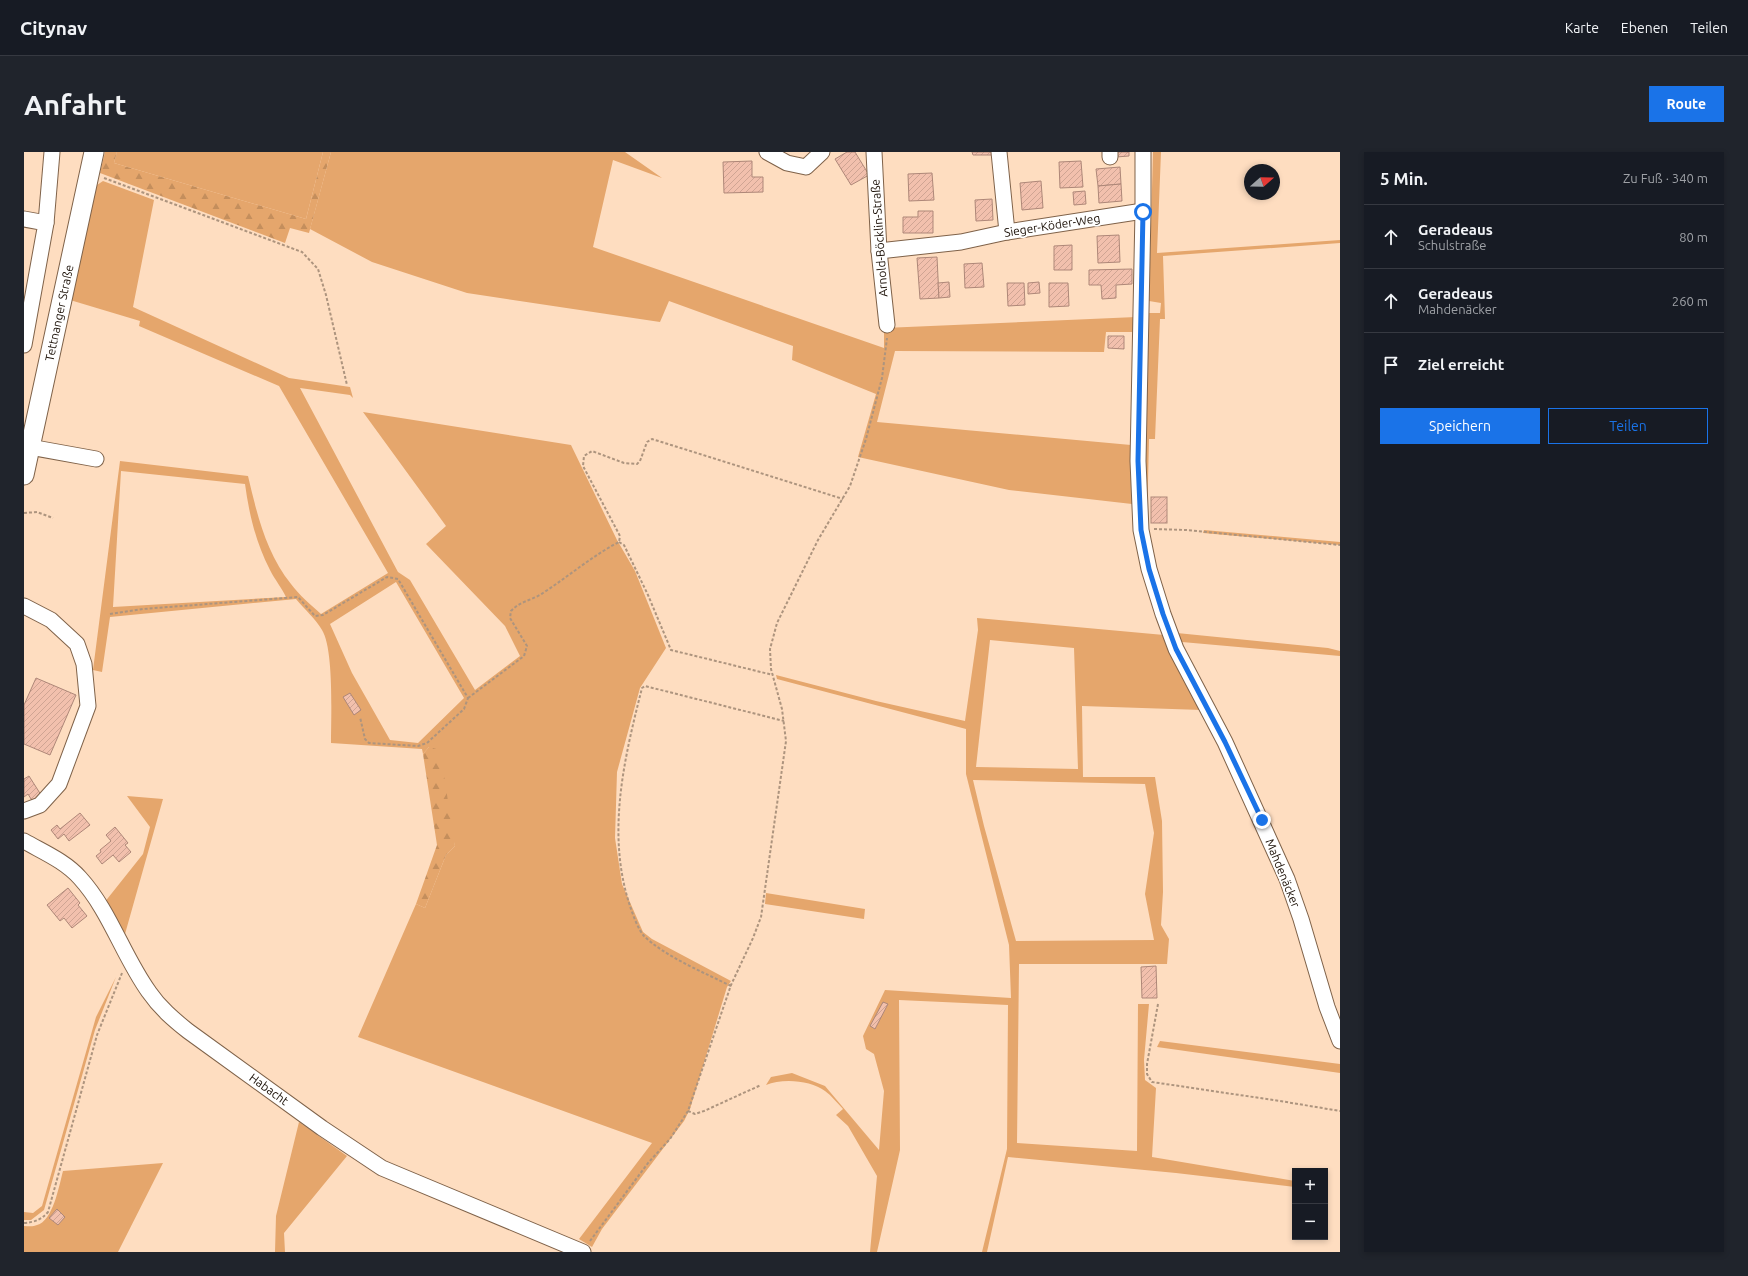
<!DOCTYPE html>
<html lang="de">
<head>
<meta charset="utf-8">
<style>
	:root { --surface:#171b24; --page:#20242c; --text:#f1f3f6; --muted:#9ea1a6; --line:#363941; --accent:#1a73e8 }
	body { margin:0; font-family:Ubuntu,sans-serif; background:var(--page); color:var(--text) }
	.controls { position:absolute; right:12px; bottom:12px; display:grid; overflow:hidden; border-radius:0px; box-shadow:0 2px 6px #0003 }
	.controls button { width:36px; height:36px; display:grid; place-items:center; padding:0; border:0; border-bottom:1px solid var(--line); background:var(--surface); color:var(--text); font:20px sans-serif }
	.compass { position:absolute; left:1220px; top:12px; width:36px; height:36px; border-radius:50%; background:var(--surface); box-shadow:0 2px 6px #0003; rotate:70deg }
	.stop { position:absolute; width:12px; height:12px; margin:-9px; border:3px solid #1a73e8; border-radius:50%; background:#fff }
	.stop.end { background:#1a73e8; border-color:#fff; box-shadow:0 1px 4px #0008 }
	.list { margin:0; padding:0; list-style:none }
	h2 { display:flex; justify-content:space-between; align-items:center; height:52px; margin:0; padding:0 16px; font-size:17px }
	h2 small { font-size:13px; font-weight:400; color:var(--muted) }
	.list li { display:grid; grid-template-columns:26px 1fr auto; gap:12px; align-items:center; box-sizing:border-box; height:64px; padding:0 16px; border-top:1px solid var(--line) }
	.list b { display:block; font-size:15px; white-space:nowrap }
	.list p { margin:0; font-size:13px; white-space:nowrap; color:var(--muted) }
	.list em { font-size:13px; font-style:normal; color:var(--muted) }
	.actions { display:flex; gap:8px; padding:12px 16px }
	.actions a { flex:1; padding:9px 0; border:1px solid var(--accent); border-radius:0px; text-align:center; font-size:14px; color:var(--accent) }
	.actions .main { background:var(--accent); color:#fff }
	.icon { flex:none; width:22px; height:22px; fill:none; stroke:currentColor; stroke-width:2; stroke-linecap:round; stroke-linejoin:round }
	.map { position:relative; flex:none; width:1316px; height:1100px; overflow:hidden; border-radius:0px }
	header { display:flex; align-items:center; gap:24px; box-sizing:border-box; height:56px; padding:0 20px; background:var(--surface); border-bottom:1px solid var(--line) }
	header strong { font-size:19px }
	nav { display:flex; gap:22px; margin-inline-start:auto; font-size:14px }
	.intro { display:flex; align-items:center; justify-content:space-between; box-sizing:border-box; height:96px; padding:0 24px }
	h1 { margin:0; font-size:28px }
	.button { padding:10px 18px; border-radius:0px; background:var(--accent); color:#fff; font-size:14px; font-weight:700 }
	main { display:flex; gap:24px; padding:0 24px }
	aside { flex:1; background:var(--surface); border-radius:0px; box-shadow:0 2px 6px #0003 }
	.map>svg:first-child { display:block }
	.grass { fill:#e5a66c; fill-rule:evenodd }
	.forest { fill:url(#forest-firs) }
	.building { fill:url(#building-hatch); stroke:#ae8778 }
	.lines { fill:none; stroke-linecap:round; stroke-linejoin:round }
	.minor-casing { stroke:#7f6249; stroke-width:17 }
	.major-casing { stroke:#7f6249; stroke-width:21 }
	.path { stroke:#ad947e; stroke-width:2; stroke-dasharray:3 2; stroke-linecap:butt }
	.minor { stroke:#fff; stroke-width:15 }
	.major { stroke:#fff; stroke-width:19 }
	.route { stroke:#1a73e8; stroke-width:5 }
	.labels { text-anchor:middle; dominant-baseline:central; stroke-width:3.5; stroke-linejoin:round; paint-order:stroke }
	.street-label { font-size:12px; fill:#1b1007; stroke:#fff }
</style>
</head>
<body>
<header>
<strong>Citynav</strong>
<nav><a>Karte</a><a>Ebenen</a><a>Teilen</a></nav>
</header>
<div class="intro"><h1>Anfahrt</h1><a class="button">Route</a></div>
<main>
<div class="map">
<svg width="1316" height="1100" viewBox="0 0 1316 1100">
	<defs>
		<pattern id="forest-firs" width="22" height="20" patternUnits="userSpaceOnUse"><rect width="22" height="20" fill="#e5a66c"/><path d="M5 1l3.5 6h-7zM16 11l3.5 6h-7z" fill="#c48e5c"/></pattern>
		<pattern id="building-hatch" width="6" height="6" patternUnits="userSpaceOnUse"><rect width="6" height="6" fill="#f2c0ad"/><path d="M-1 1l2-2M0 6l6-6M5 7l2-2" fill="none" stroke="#cfa493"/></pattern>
	</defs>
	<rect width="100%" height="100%" fill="#feddc0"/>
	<g class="grass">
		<polygon points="93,0 299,0 282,67 90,11"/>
		<polygon points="307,0 601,0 638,26 589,8 569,95 860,196 860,176 1112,165 1110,180 1082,180 1080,200 871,199 853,270 1107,293 1108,352 985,338 834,305 852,242 768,208 769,194 645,149 636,170 443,141 348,110 286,77"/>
		<polygon points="1129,0 1137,0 1133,101 1316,88 1316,91 1139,104 1141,167 1136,167 1131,287 1125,287 1123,373 1121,365 1124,161 1136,161 1137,151 1125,149"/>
		<path d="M79,29L130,48L109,155L265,226L326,235L329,246L326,243L276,236L374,420L386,428L451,538L496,504L481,474L402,392L422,374L339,260L547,293L593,388L611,419L642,496L616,536L593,620L591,686L598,732L619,780L628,787L707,829L703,835L666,957L660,969L578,1077L568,1095L555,1087L628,991L334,885L392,752L401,756L422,703L431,694L405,595L399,602L398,597L307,591C307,566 310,497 298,478C292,467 280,457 272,447L86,465L78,520L69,518L96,309L224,324C233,362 242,401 267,432C275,443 287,453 297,462L364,421L255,234L115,174L116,169L46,148L73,33ZM97,319L221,332C225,362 232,391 246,418C251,428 258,436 262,445L89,455ZM372,430L440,546L394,591L366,588L328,521L306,472Z"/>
		<polygon points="1180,378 1316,390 1316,393 1179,381"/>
		<path d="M953,466L1140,483L1178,558L1058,554L1059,625H1131L1138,669L1139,740L1137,773L1145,787L1143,812H995L993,991L1113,999L1114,852H1125L1120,908L1121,928L1132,936L1128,1005L1271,1029V1035L1152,1021L984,1005L963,1100H958L983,997L984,853L875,848L876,998L853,1100H846L853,1024L824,974L812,963L819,957C813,951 808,944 801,939C787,928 758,926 742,933L747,925L768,921L801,934L855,998L860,939L850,902L842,897L839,884L861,838L987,846L985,793L942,622V577L753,527L752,523L852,549L941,569L954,478ZM966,488L1050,496L1054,617L952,615ZM949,628L1121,632L1130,681L1121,742L1130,788L992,789L960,674Z"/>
		<polygon points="1153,481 1304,496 1316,499 1316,504 1158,490"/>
		<polygon points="103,644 139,647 101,782 80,751 119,702 126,675"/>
		<polygon points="742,741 841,757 840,767 741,752"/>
		<polygon points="92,825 71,878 20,1058 7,1068 0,1068 0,1060 9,1061 18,1054 72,865"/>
		<polygon points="1136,889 1316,912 1316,921 1133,895"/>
		<polygon points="275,970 323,1004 260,1081 261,1100 251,1100 252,1064"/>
		<path d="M139,1011L94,1100H0V1074C4,1074 9,1075 13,1073C29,1069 35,1034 39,1019Z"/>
	</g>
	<g class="forest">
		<polygon points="81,0 93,0 90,11 282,67 299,0 307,0 285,81 266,76 261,91 76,21"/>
		<polygon points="405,595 416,598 431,694 422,703 401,756 392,752 413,693 399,602"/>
	</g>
	<g class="building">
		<polygon points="823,0 831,0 845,23 827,33 811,7"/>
		<polygon points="948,0 968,0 968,3 949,3"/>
		<polygon points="1091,0 1105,0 1105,4 1092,5"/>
		<polygon points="728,9 728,25 739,25 739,40 700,41 699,10"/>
		<polygon points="1057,9 1059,35 1036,36 1035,10"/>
		<polygon points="1096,15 1097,32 1074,34 1072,17"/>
		<polygon points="908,21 910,48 885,49 884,22"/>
		<polygon points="1017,29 1019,56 998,58 996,31"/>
		<polygon points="1097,32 1098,49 1075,51 1074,34"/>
		<polygon points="1061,39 1062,52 1050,53 1049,40"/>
		<polygon points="968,47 969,68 952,69 951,48"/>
		<polygon points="894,59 909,59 909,81 879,81 879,65 894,65"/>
		<polygon points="1095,83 1096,110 1074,111 1073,84"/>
		<polygon points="1048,93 1048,118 1030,118 1030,94"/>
		<polygon points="913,105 915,146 896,147 893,106"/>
		<polygon points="958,111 960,135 941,136 940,112"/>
		<polygon points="1108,117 1108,132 1092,133 1092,146 1078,147 1077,133 1065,133 1065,118"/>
		<polygon points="925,130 926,145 915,146 914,131"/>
		<polygon points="1015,130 1016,141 1004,142 1004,131"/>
		<polygon points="983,131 1000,131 1001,153 984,154"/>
		<polygon points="1025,131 1044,131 1045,154 1025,155"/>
		<polygon points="1084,184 1100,184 1100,197 1084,196"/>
		<rect x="1127" y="345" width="16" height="26"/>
		<polygon points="12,526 52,543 26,603 0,592 0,553"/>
		<polygon points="326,541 337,558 330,563 319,545"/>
		<polygon points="5,624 19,646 10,652 4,642 0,645 0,627"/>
		<polygon points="56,661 66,673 45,689 40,682 34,687 27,678 33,673 36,677"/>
		<polygon points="91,675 104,691 101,693 107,700 95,710 89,703 78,712 72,704 77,700 76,698 87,689 82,683"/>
		<polygon points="44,736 56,751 54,753 63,764 48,776 40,766 36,769 23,753"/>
		<polygon points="1132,814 1133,846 1118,846 1117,815"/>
		<polygon points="859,850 864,852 851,877 846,874"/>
		<polygon points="33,1057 41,1065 34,1073 25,1066"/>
	</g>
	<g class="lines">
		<g class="minor-casing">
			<g id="minor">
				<polyline points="743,0 763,11 782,15 798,0"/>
				<polyline points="850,0 855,99 863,173"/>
				<polyline points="975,0 983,80"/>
				<polyline points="1086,0 1086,5"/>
				<polyline points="1119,0 1119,59 1114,309 1117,378 1125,417 1139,462 1152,497 1201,590 1263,727 1277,767 1303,855 1316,889"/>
				<polyline points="0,67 22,71 0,193"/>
				<polyline points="22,71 28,0"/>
				<polyline points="855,99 937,90 983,80 1119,59"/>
				<polyline points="0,294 72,307"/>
				<polyline points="0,454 27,468 53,492 60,512 64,554 35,632 16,653 0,659"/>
				<path d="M0,689C19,700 41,709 56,726C86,759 99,804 125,840C136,856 149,867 164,879L298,976L358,1016L559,1100"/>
			</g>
		</g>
		<g class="major-casing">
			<polyline id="major" points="0,323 70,0"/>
		</g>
		<g class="path">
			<polyline points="80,26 278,100 294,117 302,143 323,233"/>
			<polyline points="0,361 13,360 29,366"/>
			<polyline points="1130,377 1162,378 1316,393"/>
			<polyline points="595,390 600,393 624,443 647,498 749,523"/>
			<polyline points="86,462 119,457 274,445 291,464 299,463 363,425 374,427 444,546 440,557 403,591 394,594 345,591 341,587 336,565"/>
			<path d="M444,546L500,504L503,494L486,466L487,459C496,449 509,448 519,441C545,424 568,404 595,390L596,384L559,314L560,304L568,299L600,311L613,312L616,309L623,290L628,287L819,347"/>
			<path d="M707,834C681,821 640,804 620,784C614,777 609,763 606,754C582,682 600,607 618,536L621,534L760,569"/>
			<polyline points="1134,852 1123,912 1123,922 1128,930 1256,949 1316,959"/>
			<polyline points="664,959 671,962 680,959 737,933"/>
			<path d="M0,1071C11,1070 17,1068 24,1060L73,883L98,821"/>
			<polyline points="566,1089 624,1011 646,987 664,959 707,833 729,786 737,765 762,589 758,557 747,517 746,497 749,486 753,471 794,388 826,334 842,287 858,226 863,186"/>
		</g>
		<use href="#minor" class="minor"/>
		<use href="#major" class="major"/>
	</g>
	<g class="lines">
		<polyline class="route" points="1119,60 1114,309 1117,378 1125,417 1139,462 1152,497 1201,590 1238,668"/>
	</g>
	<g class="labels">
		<g class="street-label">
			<text transform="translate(1028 73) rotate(-9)">Sieger-Köder-Weg</text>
			<text transform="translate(855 86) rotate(-94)">Arnold-Böcklin-Straße</text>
			<text transform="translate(35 161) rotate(-78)">Tettnanger Straße</text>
			<text transform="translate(1259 721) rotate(68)">Mahdenäcker</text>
			<text transform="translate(245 937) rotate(36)">Habacht</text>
		</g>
	</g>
</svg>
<div class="controls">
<button>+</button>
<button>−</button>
</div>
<svg class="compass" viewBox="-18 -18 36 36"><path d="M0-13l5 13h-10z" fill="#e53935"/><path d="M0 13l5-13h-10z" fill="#9ea1a6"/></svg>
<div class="stop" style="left:1119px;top:60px"></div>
<div class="stop end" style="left:1238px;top:668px"></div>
</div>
<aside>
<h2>5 Min.<small>Zu Fuß · 340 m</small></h2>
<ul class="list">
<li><svg class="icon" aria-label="ahead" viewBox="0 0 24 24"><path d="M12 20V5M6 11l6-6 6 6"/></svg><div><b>Geradeaus</b><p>Schulstraße</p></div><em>80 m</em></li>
<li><svg class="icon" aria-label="ahead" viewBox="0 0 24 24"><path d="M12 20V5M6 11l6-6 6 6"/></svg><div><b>Geradeaus</b><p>Mahdenäcker</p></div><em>260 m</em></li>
<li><svg class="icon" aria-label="arrive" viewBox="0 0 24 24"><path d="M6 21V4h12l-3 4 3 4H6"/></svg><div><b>Ziel erreicht</b></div></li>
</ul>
<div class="actions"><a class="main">Speichern</a><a>Teilen</a></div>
</aside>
</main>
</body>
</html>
